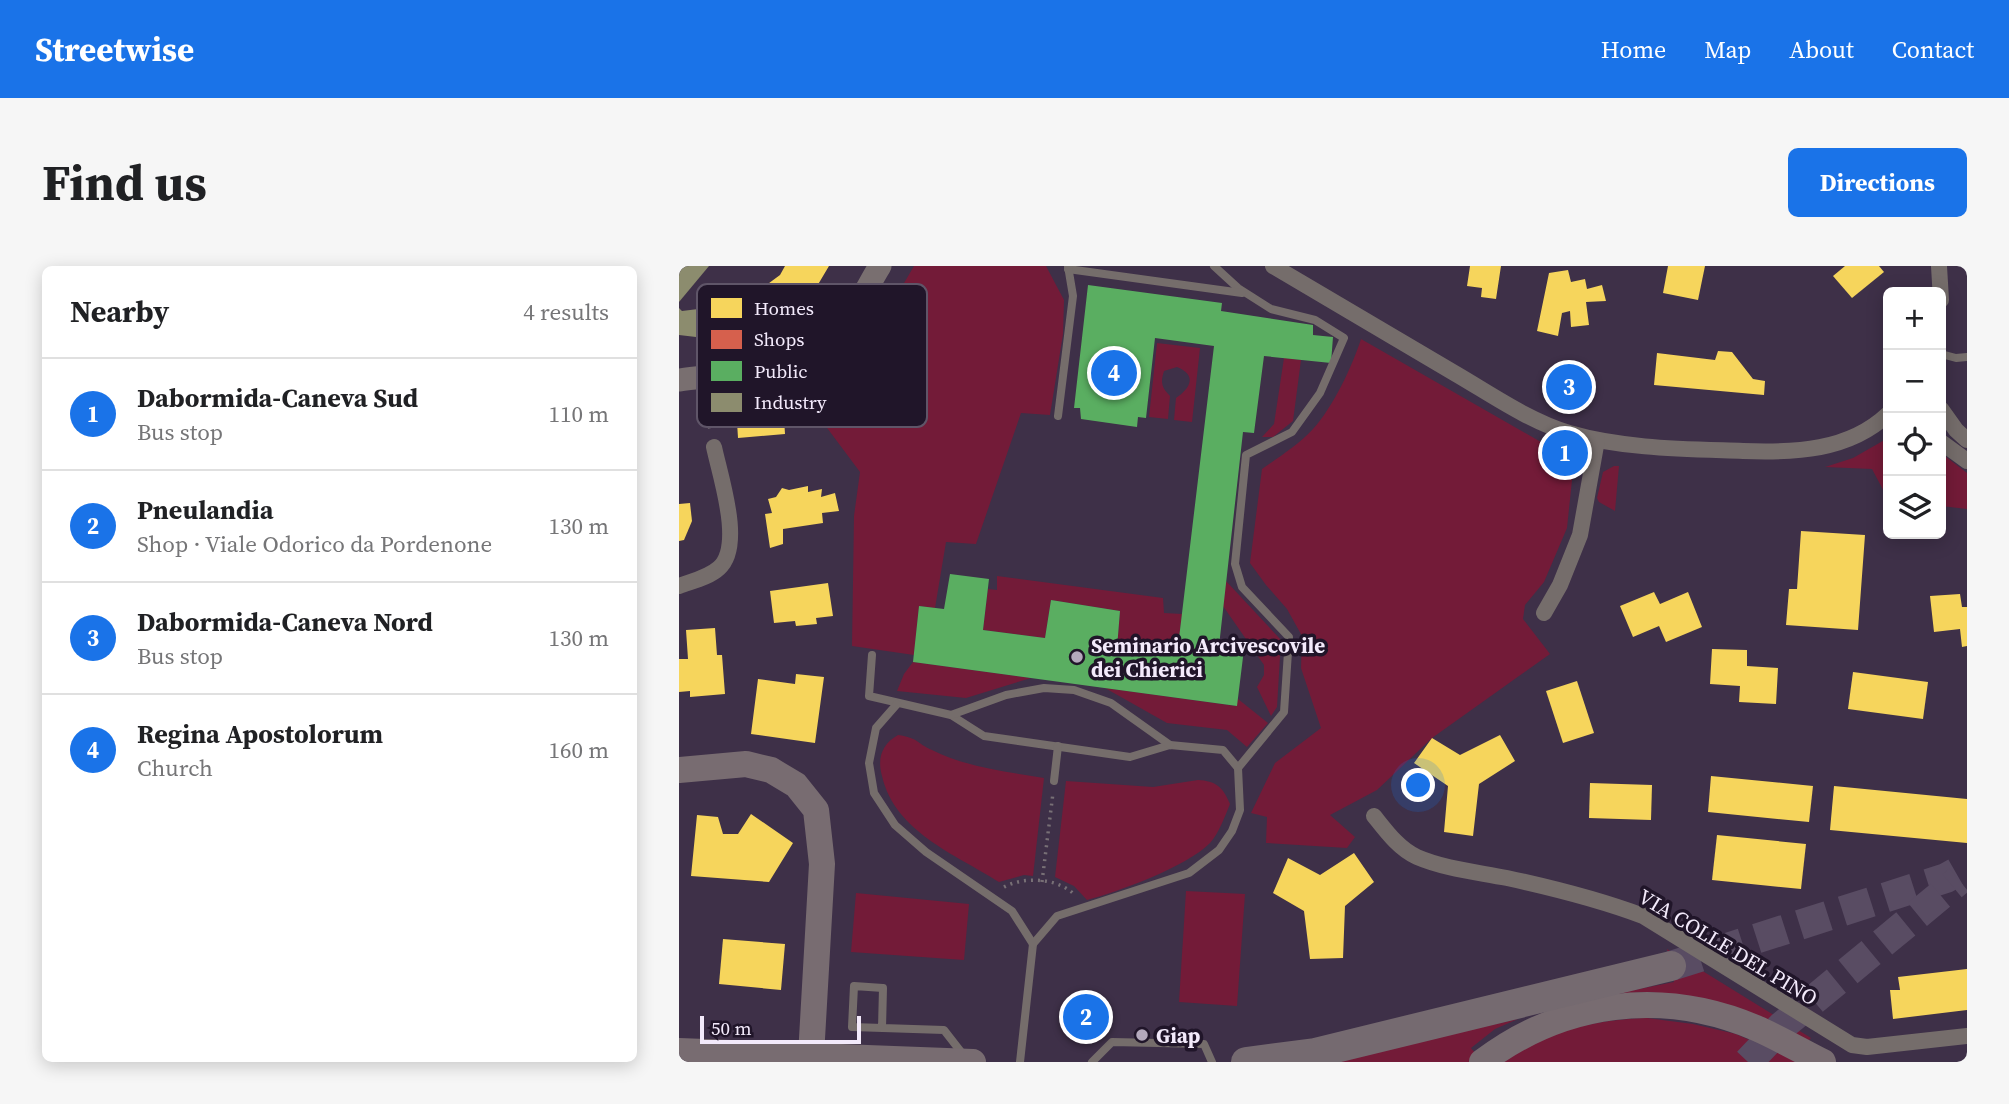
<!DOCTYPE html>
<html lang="en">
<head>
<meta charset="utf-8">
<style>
	:root { --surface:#fff; --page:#f6f6f6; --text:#202124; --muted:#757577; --line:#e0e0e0; --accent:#1a73e8 }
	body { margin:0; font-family:"Source Serif 4",serif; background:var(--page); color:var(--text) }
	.controls { position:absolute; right:21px; top:21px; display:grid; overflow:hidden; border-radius:10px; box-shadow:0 4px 18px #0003 }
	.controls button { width:63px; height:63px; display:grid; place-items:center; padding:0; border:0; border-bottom:2px solid var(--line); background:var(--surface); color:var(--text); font:35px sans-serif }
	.scale { position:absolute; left:21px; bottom:18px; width:161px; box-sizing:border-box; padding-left:7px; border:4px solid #f3eafb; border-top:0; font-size:19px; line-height:24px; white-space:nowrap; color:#f3eafb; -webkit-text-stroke:5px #201529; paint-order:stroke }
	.you { position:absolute; left:740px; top:520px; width:24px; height:24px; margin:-18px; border:5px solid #fff; border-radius:50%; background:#1a73e8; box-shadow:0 0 0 10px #1a73e833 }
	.badge { display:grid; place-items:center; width:46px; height:46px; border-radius:50%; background:var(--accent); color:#fff; font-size:23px; font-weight:700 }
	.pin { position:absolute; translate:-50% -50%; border:4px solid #fff; box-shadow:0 2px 7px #0006 }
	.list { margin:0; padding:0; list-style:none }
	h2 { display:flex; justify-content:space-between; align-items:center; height:91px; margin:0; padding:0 28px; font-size:30px }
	h2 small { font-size:23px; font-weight:400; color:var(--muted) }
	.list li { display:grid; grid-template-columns:46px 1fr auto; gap:21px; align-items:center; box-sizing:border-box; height:112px; padding:0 28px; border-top:2px solid var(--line) }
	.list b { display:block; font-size:26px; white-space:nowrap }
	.list p { margin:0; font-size:23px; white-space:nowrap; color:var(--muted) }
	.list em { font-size:23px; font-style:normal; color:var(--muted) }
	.icon { flex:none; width:38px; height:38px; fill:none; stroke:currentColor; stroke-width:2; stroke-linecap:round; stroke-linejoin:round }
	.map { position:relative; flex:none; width:1288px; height:796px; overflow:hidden; border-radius:10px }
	header { display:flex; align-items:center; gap:42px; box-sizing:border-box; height:98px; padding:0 35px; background:var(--accent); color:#fff }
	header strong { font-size:33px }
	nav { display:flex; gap:38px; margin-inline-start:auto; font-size:24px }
	.intro { display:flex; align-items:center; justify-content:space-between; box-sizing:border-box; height:168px; padding:0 42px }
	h1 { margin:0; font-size:49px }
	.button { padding:18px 32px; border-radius:10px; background:var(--accent); color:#fff; font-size:24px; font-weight:700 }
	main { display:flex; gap:42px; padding:0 42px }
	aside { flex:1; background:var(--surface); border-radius:10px; box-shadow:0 4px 18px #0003 }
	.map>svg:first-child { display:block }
	.green { fill:#731b38 }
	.homes { fill:#f6d55c }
	.shops { fill:#d6604d }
	.public { fill:#5aae61 }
	.industry { fill:#8c8c6e }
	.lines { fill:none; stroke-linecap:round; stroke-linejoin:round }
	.highway-tunnel { stroke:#594c63; stroke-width:30; stroke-dasharray:30 15; stroke-linecap:butt }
	.path { stroke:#787076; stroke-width:3.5; stroke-dasharray:2 5; stroke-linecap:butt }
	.lane { stroke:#756d6b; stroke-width:8 }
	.street { stroke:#756d6b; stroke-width:16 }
	.secondary { stroke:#796f70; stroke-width:23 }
	.primary { stroke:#786c71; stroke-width:26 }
	.highway { stroke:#756a70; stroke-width:30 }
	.poi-dot { fill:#b4a9bc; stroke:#201529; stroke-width:2.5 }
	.labels { text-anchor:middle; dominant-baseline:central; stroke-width:7; stroke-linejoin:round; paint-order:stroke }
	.poi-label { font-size:21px; font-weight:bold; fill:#f3eafb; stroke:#201529; text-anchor:start }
	.street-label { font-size:21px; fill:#f3eafb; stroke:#201529 }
	.key { fill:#201529; stroke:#5f5568; stroke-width:2 }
	.key-label { font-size:19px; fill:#f3eafb }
</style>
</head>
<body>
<header>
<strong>Streetwise</strong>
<nav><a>Home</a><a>Map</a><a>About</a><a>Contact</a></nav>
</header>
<div class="intro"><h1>Find us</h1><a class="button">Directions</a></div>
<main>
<aside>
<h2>Nearby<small>4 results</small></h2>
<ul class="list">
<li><span class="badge">1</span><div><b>Dabormida-Caneva Sud</b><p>Bus stop</p></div><em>110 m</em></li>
<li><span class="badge">2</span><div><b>Pneulandia</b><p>Shop · Viale Odorico da Pordenone</p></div><em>130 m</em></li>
<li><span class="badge">3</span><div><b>Dabormida-Caneva Nord</b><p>Bus stop</p></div><em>130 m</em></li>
<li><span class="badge">4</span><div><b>Regina Apostolorum</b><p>Church</p></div><em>160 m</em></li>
</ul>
</aside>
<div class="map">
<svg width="1288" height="796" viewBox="0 0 1288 796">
	<rect width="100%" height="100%" fill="#3e3048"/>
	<g class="green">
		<polygon points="235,0 367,0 385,34 384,68 371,149 342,147 297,278 267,276 256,342 240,340 235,389 173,380 175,250 181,206 122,127 154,113 180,94"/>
		<path d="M682,73L895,195L888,262L865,316L846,339L844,353L871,388L753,472L698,524L651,549L676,571L668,582L587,577L588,551L572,547L596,497L642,462L622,402L623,370L608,343L587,319L571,297L583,203C600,191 619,179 634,163C654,141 673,101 682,73Z"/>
		<path d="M478,77L521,82L513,156L495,154L497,132C512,122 518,109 498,101L485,105C481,117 483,122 491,130L489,153L470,151Z"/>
		<polygon points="605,92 622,94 614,155 594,171 583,171 595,158"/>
		<polygon points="1209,172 1209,233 1193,203 1146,201 1174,192"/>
		<polygon points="1262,187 1288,207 1288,243 1262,240"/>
		<polygon points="935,200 940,200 936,245 920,236 918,232 924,206"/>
		<polygon points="318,310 484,332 485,347 503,348 498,389 438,382 441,345 372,334 366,372 304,364 309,323 318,324"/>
		<polygon points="547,315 602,374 598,441 592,450 578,421 585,409 585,399 544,340"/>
		<polygon points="234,396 352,412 287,432 218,425 225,408"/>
		<polygon points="426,422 557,440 559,433 589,457 568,481 548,464 488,457"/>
		<path d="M219,469C240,472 237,477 253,484C287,501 328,506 365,512L354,610L345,609L320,616C276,588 216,566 203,510C198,492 203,478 219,469Z"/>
		<path d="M519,514C537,515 544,521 551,538C546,550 540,567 531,577C509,600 439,626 408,634L395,620L376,611L387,515L474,521Z"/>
		<polygon points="507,625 566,628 558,740 500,736"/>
		<polygon points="177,627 290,638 285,694 172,686"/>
		<polygon points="988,683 1132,772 1129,775 997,729 969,726 935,728 995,716"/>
		<path d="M968,752L1014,758L1057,768L1119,796H822C836,788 850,778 865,772C897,759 933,753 968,752Z"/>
		<polygon points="839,753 816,763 792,782 803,796 650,796"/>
	</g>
	<g class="homes">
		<polygon points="106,0 150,0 128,37 81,64 73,47 84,39 78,26 101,9"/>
		<polygon points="791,0 822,0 817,33 802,31 803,22 788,20"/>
		<polygon points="989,0 1026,0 1019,34 984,27"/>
		<polygon points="1166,0 1200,0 1205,6 1173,32 1154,10"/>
		<polygon points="889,4 892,16 906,13 908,23 923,19 927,35 907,36 910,59 892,61 891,45 883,47 879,70 858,65 870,7"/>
		<polygon points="1039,85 1053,86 1074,113 1086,115 1085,129 975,119 978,87 1036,94"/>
		<polygon points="104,136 106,168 59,172 57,139"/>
		<polygon points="129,220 129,226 143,223 142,231 156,227 160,245 143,247 144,257 104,263 104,278 91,282 86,248 93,247 89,233 97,231 103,222 110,224"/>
		<polygon points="11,237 13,255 5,274 0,275 0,238"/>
		<polygon points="1122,265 1186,269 1179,364 1107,359 1110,323 1118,323"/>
		<polygon points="149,317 154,350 137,352 138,358 117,360 116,355 95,357 91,325"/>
		<polygon points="975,326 981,338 1009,326 1023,361 987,376 980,360 954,371 941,340"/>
		<polygon points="1281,328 1283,341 1288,341 1288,380 1283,381 1281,363 1255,366 1251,330"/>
		<polygon points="36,362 38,389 43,389 46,428 11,431 11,425 0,426 0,393 9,393 7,364"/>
		<polygon points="1033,383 1068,384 1068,400 1099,402 1097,438 1060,436 1061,420 1031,418"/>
		<polygon points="1174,406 1249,416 1244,453 1169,443"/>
		<polygon points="117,408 145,411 136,477 72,468 79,413 116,418"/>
		<polygon points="898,415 915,467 884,477 867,425"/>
		<polygon points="821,469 836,495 800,518 794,570 765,566 769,520 735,497 753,472 781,489"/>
		<polygon points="1032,510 1134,520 1130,556 1029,546"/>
		<polygon points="911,517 973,519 972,554 910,552"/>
		<polygon points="1155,520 1288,533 1288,577 1151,564"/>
		<polygon points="72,548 114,577 90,616 12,610 18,549 39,551 44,568 59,568"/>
		<polygon points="1038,569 1127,578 1122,623 1033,614"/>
		<polygon points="675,587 695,616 666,640 664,692 631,693 625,645 594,627 609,592 641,609"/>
		<polygon points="44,673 106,678 102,724 40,718"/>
		<polygon points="1288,703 1288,744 1214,753 1211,724 1221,724 1219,711"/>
	</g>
	<polygon class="shops" points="395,735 421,737 418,768 392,765"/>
	<polygon class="public" points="409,19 543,37 542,45 634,59 634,69 654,71 652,97 585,90 575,167 564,166 540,380 565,383 558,440 234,396 240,340 265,343 271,308 310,313 304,364 366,372 372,334 441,345 438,382 498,389 535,80 476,72 467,152 459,151 458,161 402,153 401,142 395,142"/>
	<g class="industry">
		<polygon points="0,0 30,0 0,36"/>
		<polygon points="68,37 81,64 17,71 0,69 0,42 3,45"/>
	</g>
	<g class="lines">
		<g class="highway-tunnel">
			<polyline points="992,700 1267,612 1288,600"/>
			<polyline points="1069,796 1103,760 1280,614"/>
		</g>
		<g class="path">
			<polyline points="25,133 31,164"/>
			<polyline points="363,616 374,527"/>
			<path d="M325,621C346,610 379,612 396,629"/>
		</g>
		<g class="lane">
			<polyline points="535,0 559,22 592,43 636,54 665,72 641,127 613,166 567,189 556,298 563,321 610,371 605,446 559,502"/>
			<polyline points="389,3 563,27"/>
			<polyline points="1262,88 1277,92 1288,91"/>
			<polyline points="379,150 394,30 389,0"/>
			<polyline points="193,389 190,430 272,449 305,470 451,491 491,479 544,484 559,502 561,544 553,565 540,584 510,607 378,650 354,678 341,796"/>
			<polyline points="218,438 197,462 190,497 195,527 216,559 247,586 333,645 354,678"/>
			<polyline points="272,449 327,429 365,422 395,424 432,437 491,479"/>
			<polyline points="375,515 379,480"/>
			<polyline points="203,762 204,722 175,720 173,761 265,764 286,791"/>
			<polyline points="413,796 433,776 525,778 533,796"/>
		</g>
		<g class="street">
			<path d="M594,0C655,36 716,72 777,108C813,129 850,155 890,167C945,183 1007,183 1064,185C1115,187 1170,185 1209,148"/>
			<polyline points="1260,0 1262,34"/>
			<polyline points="1262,143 1277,164 1288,174"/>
			<polyline points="1262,176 1288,195"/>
			<path d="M0,320C13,315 29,312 40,302C65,280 41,210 35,181"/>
			<polyline points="865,347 881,319 901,269 918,174"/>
			<path d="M695,550C707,565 720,583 738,591C766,603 798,606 828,612C874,622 919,633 964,650L1173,779L1188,781L1288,770"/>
		</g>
		<path class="secondary" d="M0,114C41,108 126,105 155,74C174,53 186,24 201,0"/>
		<g class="primary">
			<polyline points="0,504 67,498 92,504 117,519 137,544 143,598 132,790"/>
			<polyline points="0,785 294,796"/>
			<path d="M803,796C884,735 983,722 1077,762C1100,772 1122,785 1144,796"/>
		</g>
		<polyline class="highway" points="567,796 636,787 992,700"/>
	</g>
	<g class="poi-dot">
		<circle cx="398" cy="391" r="7"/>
		<circle cx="463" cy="769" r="7"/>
	</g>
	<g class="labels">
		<g class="poi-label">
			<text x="412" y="379">Seminario Arcivescovile<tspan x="412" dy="24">dei Chierici</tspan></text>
			<text x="477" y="769">Giap</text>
		</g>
		<g class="street-label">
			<text transform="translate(1049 681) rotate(31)">VIA COLLE DEL PINO</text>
		</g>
	</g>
	<rect x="18" y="18" width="230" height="143" rx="10" class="key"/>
	<rect x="32" y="32" width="31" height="20" fill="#f6d55c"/>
	<rect x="32" y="64" width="31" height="19" fill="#d6604d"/>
	<rect x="32" y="95" width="31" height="20" fill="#5aae61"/>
	<rect x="32" y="127" width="31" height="19" fill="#8c8c6e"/>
	<g class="key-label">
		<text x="75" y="49">Homes</text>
		<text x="75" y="80">Shops</text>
		<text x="75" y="112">Public</text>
		<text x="75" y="143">Industry</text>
	</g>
</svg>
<div class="controls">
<button>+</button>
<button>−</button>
<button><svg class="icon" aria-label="locate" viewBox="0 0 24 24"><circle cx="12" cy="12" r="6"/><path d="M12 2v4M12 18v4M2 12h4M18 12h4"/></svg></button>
<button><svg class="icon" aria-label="layers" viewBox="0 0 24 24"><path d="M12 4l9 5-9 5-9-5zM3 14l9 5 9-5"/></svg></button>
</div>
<div class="scale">50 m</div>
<div class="you"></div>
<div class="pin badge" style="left:886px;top:187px">1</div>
<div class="pin badge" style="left:407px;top:751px">2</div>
<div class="pin badge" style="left:890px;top:121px">3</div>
<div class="pin badge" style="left:435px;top:107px">4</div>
</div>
</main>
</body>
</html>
